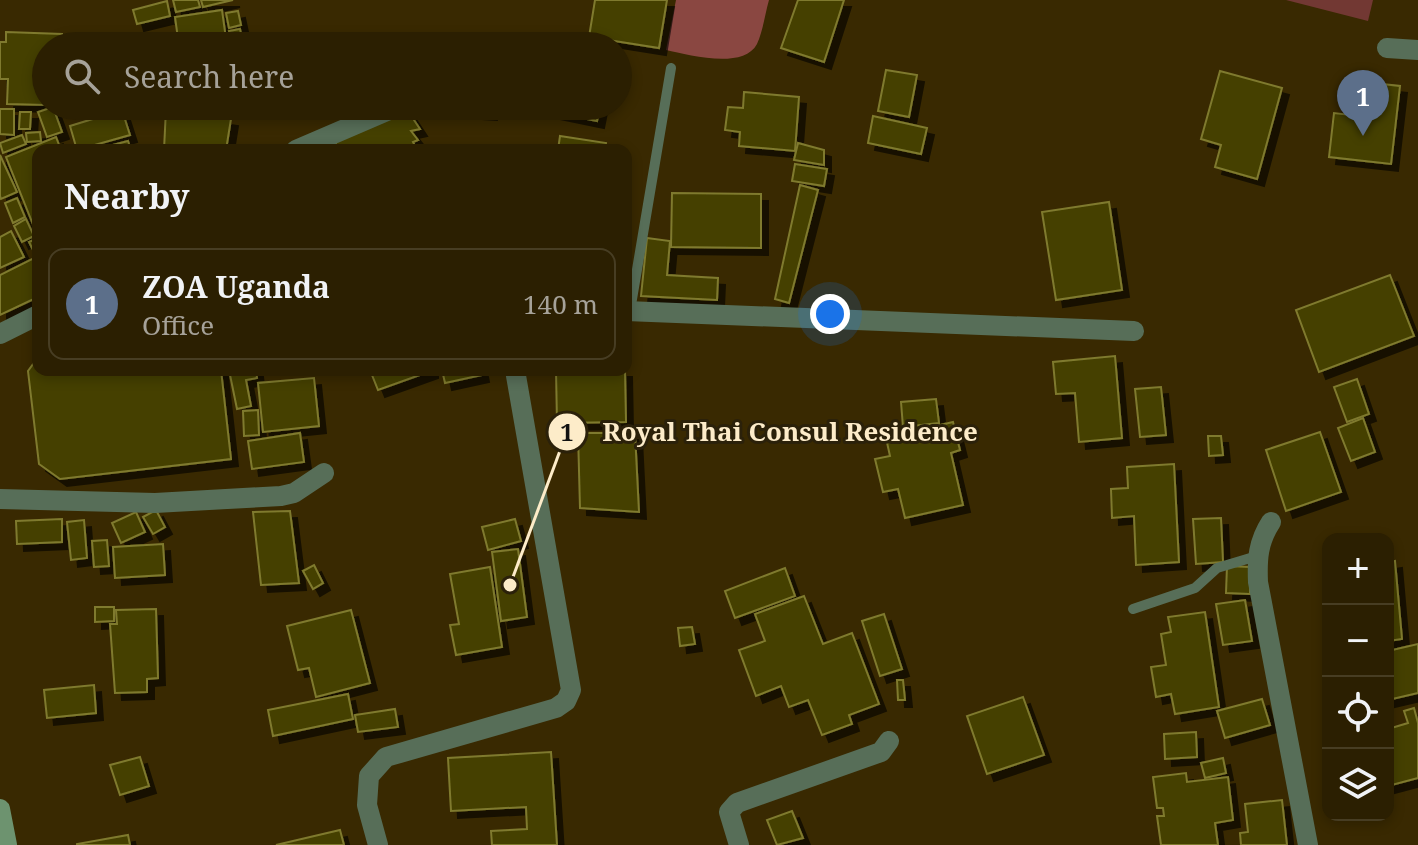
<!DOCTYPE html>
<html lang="en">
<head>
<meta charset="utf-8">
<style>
	:root { --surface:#2b1f01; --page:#33270b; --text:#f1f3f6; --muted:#a6a299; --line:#473d23; --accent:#d93025 }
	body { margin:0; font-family:"Noto Serif",serif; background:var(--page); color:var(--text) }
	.controls { position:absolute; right:24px; bottom:24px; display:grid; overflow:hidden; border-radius:16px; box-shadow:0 4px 12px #0003 }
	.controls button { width:72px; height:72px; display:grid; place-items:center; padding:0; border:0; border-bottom:2px solid var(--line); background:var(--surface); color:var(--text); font:40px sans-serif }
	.you { position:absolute; left:830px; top:314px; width:28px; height:28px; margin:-20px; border:6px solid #fff; border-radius:50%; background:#1a73e8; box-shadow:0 0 0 12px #1a73e833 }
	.badge { display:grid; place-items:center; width:52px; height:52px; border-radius:50%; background:var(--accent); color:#fff; font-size:26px; font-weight:700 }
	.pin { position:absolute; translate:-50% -66px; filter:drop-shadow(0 2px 4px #0008) }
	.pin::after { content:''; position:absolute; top:42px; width:28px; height:24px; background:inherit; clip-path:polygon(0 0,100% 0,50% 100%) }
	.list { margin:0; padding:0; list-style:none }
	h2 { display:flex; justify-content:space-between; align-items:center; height:104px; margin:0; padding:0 32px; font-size:34px }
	h2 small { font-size:26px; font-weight:400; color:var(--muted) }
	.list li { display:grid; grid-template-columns:52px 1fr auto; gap:24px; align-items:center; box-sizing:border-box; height:112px; margin:0 16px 16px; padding:0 16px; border:2px solid var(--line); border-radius:16px }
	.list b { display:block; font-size:30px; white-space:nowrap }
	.list p { margin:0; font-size:26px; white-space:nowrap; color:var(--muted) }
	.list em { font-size:26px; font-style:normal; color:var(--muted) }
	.icon { flex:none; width:44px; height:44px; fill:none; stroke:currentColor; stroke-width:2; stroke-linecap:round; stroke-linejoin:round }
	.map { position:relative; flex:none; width:1418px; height:845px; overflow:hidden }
	.search { position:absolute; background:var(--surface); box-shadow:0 4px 12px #0003; left:32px; top:32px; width:600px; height:88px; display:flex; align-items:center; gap:20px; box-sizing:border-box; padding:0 28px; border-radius:44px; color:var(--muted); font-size:30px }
	.panel { position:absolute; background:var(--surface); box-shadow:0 4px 12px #0003; left:32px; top:144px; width:600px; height:232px; border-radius:16px }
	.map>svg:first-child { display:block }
	.green { fill:#723833 }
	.forest { fill:#8a4741 }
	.building { fill:#444000; stroke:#7f7a2e; stroke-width:2; filter:url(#shadow) }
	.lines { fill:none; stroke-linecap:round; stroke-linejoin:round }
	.lane { stroke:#576e58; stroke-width:10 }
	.street { stroke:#576e58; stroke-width:20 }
	.secondary { stroke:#6d936f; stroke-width:20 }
	.leader { fill:none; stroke:#fdecc9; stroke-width:3 }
	.callout-dot { fill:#fdecc9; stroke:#2b210a; stroke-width:3 }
	.mark-label { font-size:24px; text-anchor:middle; font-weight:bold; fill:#111 }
	.callout-label { font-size:26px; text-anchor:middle; font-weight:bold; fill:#fdecc9; stroke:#2b210a; stroke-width:6; stroke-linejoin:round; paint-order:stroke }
</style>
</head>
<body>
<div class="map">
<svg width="1418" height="845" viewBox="0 0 1418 845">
	<defs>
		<filter id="shadow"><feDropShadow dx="7" dy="7" stdDeviation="0" flood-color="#0009"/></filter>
	</defs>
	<rect width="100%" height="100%" fill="#392901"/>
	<polygon class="green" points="1286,0 1373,0 1368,21"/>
	<path class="forest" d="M676,0H769C765,14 763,31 757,44C743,70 689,55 666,50Z"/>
	<g class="building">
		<polygon points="173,0 198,0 200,7 176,12"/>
		<polygon points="201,0 233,0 203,7"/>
		<polygon points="595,0 667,0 659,48 589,37"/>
		<polygon points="798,0 844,0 824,62 781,48"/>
		<polygon points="167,1 170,16 137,24 133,10"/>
		<polygon points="222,10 227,46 179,46 175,17"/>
		<polygon points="238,11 241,25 229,28 226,13"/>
		<polygon points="240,29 243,43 232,45 229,31"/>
		<polygon points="6,32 62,34 62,46 46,46 46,105 7,104 8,79 0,79 0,42 6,42"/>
		<polygon points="886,70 917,75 909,117 878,111"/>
		<polygon points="1220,71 1282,88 1257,179 1215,167 1221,145 1201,139"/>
		<polygon points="1354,81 1400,86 1391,164 1329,157 1334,113 1350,115"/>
		<polygon points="744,92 799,97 795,151 739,146 740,132 725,130 728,107 743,108"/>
		<polygon points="442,106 491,106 490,113 442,110"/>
		<polygon points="555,106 600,106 597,121 553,112"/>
		<polygon points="53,107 62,132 47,137 38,112"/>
		<polygon points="406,108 420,129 411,131 418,140 413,142 417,150 339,150 334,140"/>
		<polygon points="0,109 14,109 14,135 0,134"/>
		<polygon points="166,109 231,119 226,150 164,150"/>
		<polygon points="122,110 130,135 77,150 70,126"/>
		<polygon points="20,112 31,112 30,129 19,129"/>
		<polygon points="873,116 927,128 921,154 868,143"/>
		<polygon points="40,132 41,141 27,142 26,133"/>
		<polygon points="22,135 26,144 3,153 0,143"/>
		<polygon points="560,136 606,143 605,150 558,150"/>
		<polygon points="56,137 61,150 38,150 36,232 6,157"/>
		<polygon points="128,141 131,150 110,150 109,146"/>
		<polygon points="798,143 824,150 824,165 794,160"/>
		<polygon points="0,155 17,192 1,199 0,196"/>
		<polygon points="795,164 827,169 824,186 792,181"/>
		<polygon points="800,185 818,190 789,303 775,299"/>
		<polygon points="672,193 761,194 761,248 671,247"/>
		<polygon points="17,198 25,217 13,223 5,203"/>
		<polygon points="1109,202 1122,290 1056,300 1042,212"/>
		<polygon points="26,219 34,236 22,242 14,226"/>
		<polygon points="11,231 24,257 0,268 0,237"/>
		<polygon points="38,238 38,252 35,254 29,242"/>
		<polygon points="647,238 670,241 667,275 718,278 717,300 641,296"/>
		<polygon points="38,256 38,297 0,315 0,275"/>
		<polygon points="1390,275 1414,336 1319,372 1296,310"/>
		<polygon points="1115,356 1122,438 1079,442 1075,393 1056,394 1053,362"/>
		<polygon points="36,360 38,360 38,370 221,370 231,459 60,479 39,464 28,371"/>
		<polygon points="229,370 256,370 257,378 246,380 251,406 237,409"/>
		<polygon points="370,370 431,370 431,371 378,390"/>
		<polygon points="442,370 481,370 482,375 445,383"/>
		<polygon points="556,370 625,370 626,422 557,423"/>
		<polygon points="314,378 319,426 263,432 258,383"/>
		<polygon points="1357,379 1369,414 1347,422 1334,387"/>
		<polygon points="1161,387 1166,435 1140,437 1135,389"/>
		<polygon points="936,399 939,423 903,427 901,402"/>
		<polygon points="258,410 259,435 244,436 243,411"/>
		<polygon points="1363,418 1375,452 1351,461 1338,428"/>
		<polygon points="953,422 960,450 951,453 963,505 905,518 898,489 883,492 875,459 890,456 886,438"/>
		<polygon points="1320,432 1341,492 1286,511 1266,450"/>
		<polygon points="300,433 304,462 252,469 248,441"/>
		<polygon points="578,433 635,433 639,512 580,508"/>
		<polygon points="1208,436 1221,436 1223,455 1209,456"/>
		<polygon points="1174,464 1179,562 1136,565 1134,516 1112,518 1111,489 1128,488 1127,467"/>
		<polygon points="156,510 165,527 153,534 143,517"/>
		<polygon points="290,511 299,583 261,585 253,512"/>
		<polygon points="136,512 145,532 121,543 112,523"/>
		<polygon points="1221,518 1223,562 1196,564 1193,519"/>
		<polygon points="62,519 62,542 17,544 16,521"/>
		<polygon points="515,519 521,541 488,550 482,527"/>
		<polygon points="84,520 87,558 71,560 67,522"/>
		<polygon points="107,540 109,566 94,567 92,541"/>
		<polygon points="163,544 165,575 115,578 113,547"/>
		<polygon points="518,549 527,617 501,621 492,552"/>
		<polygon points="1395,561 1402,639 1388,641 1388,562"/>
		<polygon points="314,565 323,583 313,589 303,571"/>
		<polygon points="1227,566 1250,567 1250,594 1226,593"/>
		<polygon points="490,567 502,647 456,655 450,625 459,624 450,574"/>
		<polygon points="785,568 795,596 735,618 725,591"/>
		<polygon points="804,596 823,644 852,633 879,704 849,715 852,724 822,735 808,700 789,707 781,686 756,696 739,650 765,641 755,614"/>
		<polygon points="1245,600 1252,641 1223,645 1216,604"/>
		<polygon points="95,607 114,607 114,621 95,622"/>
		<polygon points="156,609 158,678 147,679 147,692 115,693 110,624 117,624 116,610"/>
		<polygon points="351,610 370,683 316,697 309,668 298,670 287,626"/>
		<polygon points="1205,612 1219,707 1175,714 1171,694 1156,697 1151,667 1166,665 1161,634 1171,632 1168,617"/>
		<polygon points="884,614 902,669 880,676 862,621"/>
		<polygon points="692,627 695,644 680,646 678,628"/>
		<polygon points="1418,644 1418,693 1388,700 1388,651"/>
		<polygon points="897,680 903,680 905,700 898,700"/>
		<polygon points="94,685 96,713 47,718 44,690"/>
		<polygon points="348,694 353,719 273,736 268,710"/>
		<polygon points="1023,697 1044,755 987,774 967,716"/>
		<polygon points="1262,699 1270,725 1225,738 1217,711"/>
		<polygon points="1414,708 1418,723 1418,778 1388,786 1388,729 1408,723 1404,711"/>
		<polygon points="395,709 398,727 358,732 355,715"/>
		<polygon points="1196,732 1197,757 1165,759 1164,734"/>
		<polygon points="551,752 557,845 492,845 491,831 527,829 526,807 451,811 448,758"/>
		<polygon points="140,757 149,786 120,795 110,765"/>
		<polygon points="1223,758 1226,773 1205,778 1201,763"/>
		<polygon points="1186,773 1187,782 1228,777 1233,820 1215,823 1218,845 1161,845 1157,816 1164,816 1163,808 1157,808 1153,777"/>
		<polygon points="1282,800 1287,845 1241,845 1240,833 1248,832 1245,804"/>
		<polygon points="792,811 803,838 777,845 767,820"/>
		<polygon points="340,830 344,845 276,845"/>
		<polygon points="128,835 130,845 77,845 77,844"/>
	</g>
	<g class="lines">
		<g class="lane">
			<polyline points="630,311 671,68"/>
			<polyline points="1133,609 1195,588 1217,568 1257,556"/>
		</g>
		<g class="street">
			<polyline points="1387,48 1418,50"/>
			<polyline points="296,150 396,107"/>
			<polyline points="626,311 1134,331"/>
			<polyline points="0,334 38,315"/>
			<polyline points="0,499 155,503 281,496 294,493 324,473"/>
			<path d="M1271,522C1258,542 1257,559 1258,582L1308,845"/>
			<polyline points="378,845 367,805 369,776 386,757 556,708 566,701 571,690 515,370"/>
			<polyline points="739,845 729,812 737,803 881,752 889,741"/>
		</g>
		<polyline class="secondary" points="0,809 7,845"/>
	</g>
	<path class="leader" d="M510 585L567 432"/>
	<g class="callout-dot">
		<circle cx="510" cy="585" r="8"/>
		<circle cx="567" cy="432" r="20"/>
	</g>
	<g class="mark-label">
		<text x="567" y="441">1</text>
	</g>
	<g class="callout-label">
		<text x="790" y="441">Royal Thai Consul Residence</text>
	</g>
</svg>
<div class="controls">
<button>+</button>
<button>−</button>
<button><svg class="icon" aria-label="locate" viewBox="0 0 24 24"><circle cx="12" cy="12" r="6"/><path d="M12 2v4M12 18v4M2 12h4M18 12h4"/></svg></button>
<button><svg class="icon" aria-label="layers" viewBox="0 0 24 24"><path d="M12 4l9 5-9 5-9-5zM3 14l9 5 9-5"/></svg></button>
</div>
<div class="you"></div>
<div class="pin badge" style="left:1363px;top:136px;background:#5c6f8a">1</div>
<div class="search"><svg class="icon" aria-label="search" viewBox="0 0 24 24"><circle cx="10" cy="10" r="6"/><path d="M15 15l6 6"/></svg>Search here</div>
<section class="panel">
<h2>Nearby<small></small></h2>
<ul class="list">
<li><span class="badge" style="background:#5c6f8a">1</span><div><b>ZOA Uganda</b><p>Office</p></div><em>140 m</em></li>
</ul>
</section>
</div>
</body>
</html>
